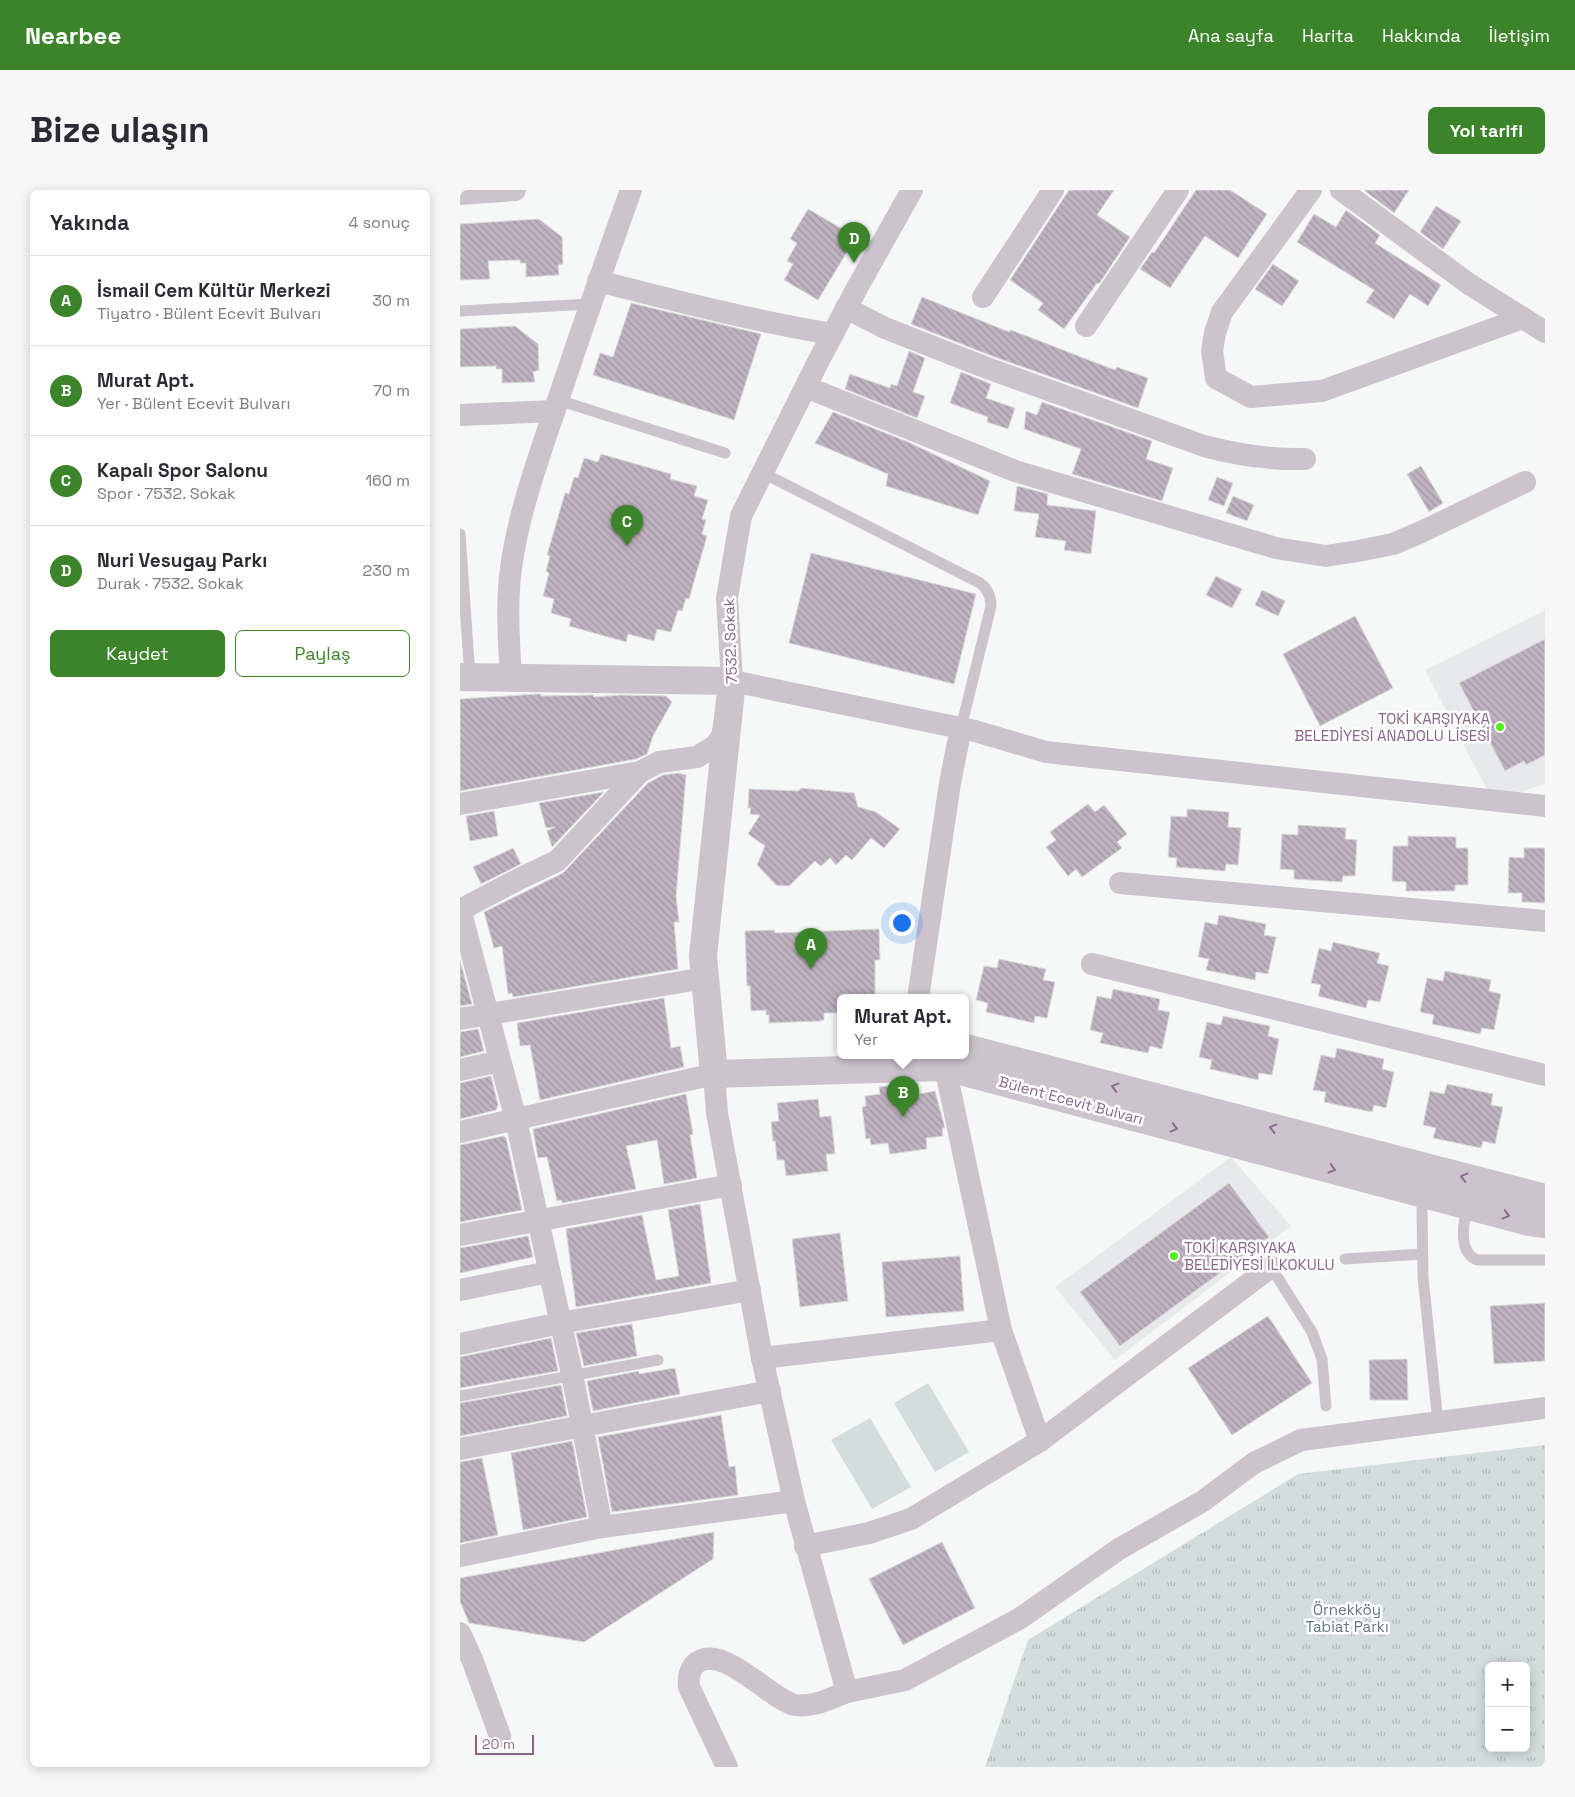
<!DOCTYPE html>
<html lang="tr">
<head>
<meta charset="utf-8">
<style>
	:root { --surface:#fff; --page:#f7f7f7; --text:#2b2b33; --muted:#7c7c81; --line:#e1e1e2; --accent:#3c842a }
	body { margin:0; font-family:"Space Grotesk",sans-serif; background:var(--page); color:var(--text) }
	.controls { position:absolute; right:15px; bottom:15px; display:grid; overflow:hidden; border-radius:8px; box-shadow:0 2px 12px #0003 }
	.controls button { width:45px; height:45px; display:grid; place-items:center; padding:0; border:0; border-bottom:1px solid var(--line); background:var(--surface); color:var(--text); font:25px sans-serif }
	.scale { position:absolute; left:15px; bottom:12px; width:59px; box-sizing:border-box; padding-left:5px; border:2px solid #886589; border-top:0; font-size:14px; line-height:18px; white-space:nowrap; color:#886589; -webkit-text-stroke:4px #fff; paint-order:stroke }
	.you { position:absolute; left:441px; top:732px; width:18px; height:18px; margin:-12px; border:4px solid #fff; border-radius:50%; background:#1a73e8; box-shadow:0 0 0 8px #1a73e833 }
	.badge { display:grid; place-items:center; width:32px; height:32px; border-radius:50%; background:var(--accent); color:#fff; font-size:16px; font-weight:700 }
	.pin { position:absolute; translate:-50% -41px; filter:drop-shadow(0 1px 2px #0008) }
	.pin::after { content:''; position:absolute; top:26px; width:18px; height:15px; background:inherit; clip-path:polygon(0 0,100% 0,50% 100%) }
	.popup { position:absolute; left:377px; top:804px; width:132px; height:65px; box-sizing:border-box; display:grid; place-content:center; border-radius:8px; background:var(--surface); filter:drop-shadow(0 1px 4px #0005); font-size:16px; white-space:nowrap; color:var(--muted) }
	.popup b { font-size:19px; color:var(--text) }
	.popup::after { content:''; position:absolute; left:50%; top:100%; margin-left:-10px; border:10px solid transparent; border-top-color:var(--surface) }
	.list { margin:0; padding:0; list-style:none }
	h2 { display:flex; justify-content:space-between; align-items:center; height:65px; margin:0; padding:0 20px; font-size:21px }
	h2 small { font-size:16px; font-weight:400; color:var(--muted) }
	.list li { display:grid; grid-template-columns:32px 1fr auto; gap:15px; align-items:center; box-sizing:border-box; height:90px; padding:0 20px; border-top:1px solid var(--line) }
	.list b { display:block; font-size:19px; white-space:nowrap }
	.list p { margin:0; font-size:16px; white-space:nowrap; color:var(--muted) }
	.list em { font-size:16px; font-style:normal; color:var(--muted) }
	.actions { display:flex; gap:10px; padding:15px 20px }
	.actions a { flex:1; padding:11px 0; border:1px solid var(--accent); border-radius:8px; text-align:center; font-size:18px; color:var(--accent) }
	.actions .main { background:var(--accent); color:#fff }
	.map { position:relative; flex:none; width:1085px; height:1577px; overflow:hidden; border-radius:8px }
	header { display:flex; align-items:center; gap:30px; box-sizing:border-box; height:70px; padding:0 25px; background:var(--accent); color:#fff }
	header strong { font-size:24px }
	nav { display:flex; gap:28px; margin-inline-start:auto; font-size:18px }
	.intro { display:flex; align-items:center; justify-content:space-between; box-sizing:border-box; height:120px; padding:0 30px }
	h1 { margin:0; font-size:35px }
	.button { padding:12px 22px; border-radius:8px; background:var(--accent); color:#fff; font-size:18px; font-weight:700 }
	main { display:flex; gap:30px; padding:0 30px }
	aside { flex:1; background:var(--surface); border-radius:8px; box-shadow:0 2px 12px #0003 }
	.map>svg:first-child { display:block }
	.built { fill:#e8e9ea }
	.park { fill:url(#park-tufts); fill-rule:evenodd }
	.pitch { fill:#d4ddde }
	.building { fill:url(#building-back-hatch); stroke:#d8dad9 }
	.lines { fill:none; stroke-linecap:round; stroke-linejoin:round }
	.service { stroke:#ccc3cc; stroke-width:11 }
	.minor { stroke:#ccc3cc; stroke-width:22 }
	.tertiary { stroke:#ccc3cc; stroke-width:28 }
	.oneway { stroke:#8b6a8c }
	.poi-dot { fill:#50f01e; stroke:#fff; stroke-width:2 }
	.labels { text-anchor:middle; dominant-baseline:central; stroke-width:5; stroke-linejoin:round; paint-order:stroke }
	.street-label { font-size:15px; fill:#886589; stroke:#fff }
	.poi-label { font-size:15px; fill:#886589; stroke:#fff; text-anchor:end }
	.park-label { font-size:15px; fill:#64767f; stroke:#fff }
</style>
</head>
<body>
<header>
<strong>Nearbee</strong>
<nav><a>Ana sayfa</a><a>Harita</a><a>Hakkında</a><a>İletişim</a></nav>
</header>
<div class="intro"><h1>Bize ulaşın</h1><a class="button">Yol tarifi</a></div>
<main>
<aside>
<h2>Yakında<small>4 sonuç</small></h2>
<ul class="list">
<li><span class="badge">A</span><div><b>İsmail Cem Kültür Merkezi</b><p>Tiyatro · Bülent Ecevit Bulvarı</p></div><em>30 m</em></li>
<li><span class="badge">B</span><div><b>Murat Apt.</b><p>Yer · Bülent Ecevit Bulvarı</p></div><em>70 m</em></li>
<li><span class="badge">C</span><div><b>Kapalı Spor Salonu</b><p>Spor · 7532. Sokak</p></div><em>160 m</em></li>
<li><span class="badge">D</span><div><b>Nuri Vesugay Parkı</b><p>Durak · 7532. Sokak</p></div><em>230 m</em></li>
</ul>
<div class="actions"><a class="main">Kaydet</a><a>Paylaş</a></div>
</aside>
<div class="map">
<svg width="1085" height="1577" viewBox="0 0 1085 1577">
	<defs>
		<pattern id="park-tufts" width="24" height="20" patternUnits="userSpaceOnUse" patternTransform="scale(1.25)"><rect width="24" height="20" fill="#d4ddde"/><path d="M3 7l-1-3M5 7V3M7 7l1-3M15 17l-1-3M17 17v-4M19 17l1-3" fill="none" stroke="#b2b7ba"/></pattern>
		<pattern id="building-back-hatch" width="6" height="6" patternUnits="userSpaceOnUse" patternTransform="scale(1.25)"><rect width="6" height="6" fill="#c0b3c1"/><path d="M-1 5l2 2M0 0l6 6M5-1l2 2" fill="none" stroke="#a295a3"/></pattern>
	</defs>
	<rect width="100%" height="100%" fill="#f5f8f7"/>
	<g class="built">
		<polygon points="1085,420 1085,594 1033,611 965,480"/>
		<polygon points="771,967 831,1036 655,1170 595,1097"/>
	</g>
	<path class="park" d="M1085,1255V1577H525L568,1450L838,1284ZM1029,1476H1066V1558H1029Z"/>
	<g class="pitch">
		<polygon points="468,1193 509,1262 475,1282 434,1213"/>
		<polygon points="410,1228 451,1297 412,1319 371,1250"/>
	</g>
	<g class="building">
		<polygon points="609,0 654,0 637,25 670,47 639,94 637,93 604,139 578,120 583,113 550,90"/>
		<polygon points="736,0 770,0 807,24 778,68 745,46 710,98 680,79 692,62 694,63"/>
		<polygon points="905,0 949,0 934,23 905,1"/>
		<polygon points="976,16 1001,31 983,59 960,42"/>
		<polygon points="348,19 396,47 358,110 324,90 333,74 327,71 337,53 330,49"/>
		<polygon points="886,20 920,45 915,53 981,95 968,116 950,104 934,129 906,112 914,100 837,52 854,24 876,37"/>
		<polygon points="79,29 102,47 103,74 98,75 99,85 66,87 66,73 60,73 60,70 28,71 30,89 0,90 0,34"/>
		<polygon points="813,74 839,91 822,116 795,99"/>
		<polygon points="462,107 549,142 551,140 655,180 657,177 688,188 678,218 532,166 451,134"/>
		<polygon points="171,113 301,144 274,230 133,185 140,163 153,167"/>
		<polygon points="55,136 78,154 79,180 73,182 75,192 42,193 42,179 36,179 36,176 0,177 0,139"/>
		<polygon points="449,161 465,168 453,202 465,206 457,228 385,199 390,184 430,198 431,194 437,196"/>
		<polygon points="501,182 531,194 526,208 555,218 548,239 527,232 528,227 490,213"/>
		<polygon points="582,212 692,251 686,269 713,278 702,311 612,284 621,259 564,239 566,221 577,225"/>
		<polygon points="373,222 448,252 530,291 518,325 426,296 428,284 355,253"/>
		<polygon points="141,264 211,284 210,289 237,296 234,306 248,310 242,329 246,330 242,344 247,346 229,409 226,408 222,421 218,420 211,442 197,439 194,451 168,444 166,452 109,436 111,429 91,423 94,409 83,406 89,383 86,381 90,366 87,365 105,303 109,304 114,287 118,288 124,268 138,272"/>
		<polygon points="961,276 983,313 969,322 947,284"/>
		<polygon points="757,287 773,293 764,316 748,310"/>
		<polygon points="557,296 588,304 587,315 636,321 631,364 604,360 606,351 575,347 579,324 554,321"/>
		<polygon points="773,306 794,315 787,331 766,323"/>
		<polygon points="351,363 516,404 494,494 329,453"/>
		<polygon points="756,386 782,399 772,418 746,405"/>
		<polygon points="802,400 825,411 818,426 795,415"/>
		<polygon points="895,426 933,498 860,536 823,464"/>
		<polygon points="1085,449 1085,565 1066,575 1064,571 1045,581 999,493"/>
		<polygon points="77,504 81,504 81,506 133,505 134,507 161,505 206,506 212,512 193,546 187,564 176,569 0,601 0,509"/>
		<polygon points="219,583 226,585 216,706 219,732 214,732 218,779 53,807 52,803 48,804 42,756 34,758 24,722 103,683 188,593 203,585"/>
		<polygon points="341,598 394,603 398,617 416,622 440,639 424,658 411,648 392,670 386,665 376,675 370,668 361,676 355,671 329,696 316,695 297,675 305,656 288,644 300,625 290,624 291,618 288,618 289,599 339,601"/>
		<polygon points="144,602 92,657 87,641 95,637 86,638 79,613"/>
		<polygon points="628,614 635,622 644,615 667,644 657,652 662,658 622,687 616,679 608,686 586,657 596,650 590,642"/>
		<polygon points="727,619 769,622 768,637 781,638 778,675 766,674 765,681 716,677 717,668 708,667 711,626 727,627"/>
		<polygon points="34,621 38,646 10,651 6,626"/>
		<polygon points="838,635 886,638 885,649 897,650 895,686 883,686 882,692 834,689 834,680 820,679 822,644 838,645"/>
		<polygon points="948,646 996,647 996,658 1008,658 1008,695 995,695 995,701 946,701 946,692 932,691 933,656 948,656"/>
		<polygon points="53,658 61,674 21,694 13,677"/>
		<polygon points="1064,658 1085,658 1085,713 1062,712 1062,703 1048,703 1049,667 1064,668"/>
		<polygon points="759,725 806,734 804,745 816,747 808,784 796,782 795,790 746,780 749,769 738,767 745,732 757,735"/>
		<polygon points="419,739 420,770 415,770 415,808 380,808 380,823 364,823 364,830 360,831 309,833 309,825 306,825 306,820 291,821 290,796 287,796 285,741 314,740 315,743"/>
		<polygon points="873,752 920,763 917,773 929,776 920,812 908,810 906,818 858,806 861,795 851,793 859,758 871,761"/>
		<polygon points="539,769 586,779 583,790 595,792 587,828 575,826 574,833 526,822 528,813 516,810 524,776 537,778"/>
		<polygon points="0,770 12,814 0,816"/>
		<polygon points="985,781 1031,790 1029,801 1041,804 1034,840 1022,838 1020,844 972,834 974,825 960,822 967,788 983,791"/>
		<polygon points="653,799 700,809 698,820 710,822 702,859 690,856 688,863 640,853 643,843 630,840 637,806 651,809"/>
		<polygon points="204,808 211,858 220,856 224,877 80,910 70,855 60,856 57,833"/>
		<polygon points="763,826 810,836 808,846 819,849 812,885 799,883 798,890 750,879 752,870 739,867 747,832 761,835"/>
		<polygon points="18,839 24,861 0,867 0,842"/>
		<polygon points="877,858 924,869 922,879 934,882 926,918 914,915 912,922 864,912 866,902 853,900 861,865 875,868"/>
		<polygon points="31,886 38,915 36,920 0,929 0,893"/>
		<polygon points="458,893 459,904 475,901 485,938 482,938 483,946 466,948 467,959 430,964 428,953 411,955 410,948 406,949 402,917 406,916 405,906 420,904 419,897"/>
		<polygon points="987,894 1033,904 1031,915 1043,917 1035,954 1023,951 1021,958 973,948 976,938 963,935 970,901 984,904"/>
		<polygon points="226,904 233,944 230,945 237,988 204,994 197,950 166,956 176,999 102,1013 102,1010 97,1011 87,967 78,968 73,939"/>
		<polygon points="358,909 360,927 371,926 375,964 366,964 368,981 326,986 324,970 317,970 315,951 313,951 311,932 319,931 317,913"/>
		<polygon points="44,946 46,948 62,1020 0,1032 0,955"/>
		<polygon points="769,993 809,1047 660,1156 620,1102"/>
		<polygon points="240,1014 251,1093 116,1117 106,1039 182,1025 196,1090 219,1086 208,1020"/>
		<polygon points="380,1043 388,1111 340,1117 332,1049"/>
		<polygon points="68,1046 73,1067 0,1083 0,1058"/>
		<polygon points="500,1066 504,1121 426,1127 422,1072"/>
		<polygon points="1085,1113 1085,1171 1034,1174 1030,1116"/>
		<polygon points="808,1126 852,1193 772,1245 728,1178"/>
		<polygon points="172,1134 177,1166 124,1176 116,1143"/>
		<polygon points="91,1148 98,1181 0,1198 0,1167"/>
		<polygon points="947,1169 948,1210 910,1210 909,1170"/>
		<polygon points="215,1178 220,1204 133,1221 127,1191 179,1181 179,1184"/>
		<polygon points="101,1195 107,1226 0,1246 0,1213"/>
		<polygon points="261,1225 269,1277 275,1276 278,1305 152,1322 138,1247"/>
		<polygon points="112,1251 127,1327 63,1340 51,1263"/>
		<polygon points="22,1268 38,1345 0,1353 0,1272"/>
		<polygon points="254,1342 253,1369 124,1452 9,1433 0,1411 0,1388"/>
		<polygon points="482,1352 515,1418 443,1455 409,1389"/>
	</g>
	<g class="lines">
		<g class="service">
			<polyline points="0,121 130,114"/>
			<polyline points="98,210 265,263"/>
			<path d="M303,283L520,393C528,399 531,406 531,416L501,538"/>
			<polyline points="0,344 10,487"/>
			<polyline points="964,1003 962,1017 963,1087 978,1233"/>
			<path d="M1007,1015C1004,1032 997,1062 1017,1070H1085"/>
			<polyline points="885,1069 962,1064"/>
			<polyline points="811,1077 852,1142 862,1169 866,1216"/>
			<polyline points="0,1206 198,1170"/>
		</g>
		<g class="minor">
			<polyline points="851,0 762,122 755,143 752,161 756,188 791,207 862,201 1063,128"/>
			<polyline points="881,0 1009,94 1085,142"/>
			<polyline points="0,4 55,0"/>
			<path d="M138,91C216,111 293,131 373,144"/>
			<polyline points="523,107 593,0"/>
			<path d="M386,118L425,138L527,178L744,256C778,265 810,270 845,269"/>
			<polyline points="626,136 718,0"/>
			<polyline points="346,197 555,281 816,358 866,366 898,361 933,354 959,343 1065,292"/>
			<polyline points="0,225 94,221"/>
			<path d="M51,488C49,452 46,414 51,378C58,326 76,275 93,225C118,150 144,75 171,0"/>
			<polyline points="272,491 515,541 586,562 1085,616"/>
			<polyline points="0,614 180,582"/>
			<polyline points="660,693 1085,731"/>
			<polyline points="0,719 56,930 112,1184 142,1337"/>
			<polyline points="0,720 61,688 97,671 180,582 199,572 237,567 255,556 262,546 272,491 267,408 281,326 359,170 397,98 452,0"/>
			<polyline points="632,774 1085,885"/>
			<polyline points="458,808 490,593 501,538"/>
			<polyline points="0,829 245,788"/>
			<polyline points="473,866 485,877 541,1140 580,1251"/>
			<polyline points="0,880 40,871"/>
			<polyline points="0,942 254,884 257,923 302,1168 334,1311 387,1502 445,1490 559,1429 659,1359 743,1311 794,1273 841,1250 1085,1218"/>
			<polyline points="0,1045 271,995"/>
			<polyline points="0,1100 89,1082"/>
			<polyline points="0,1154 100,1133 290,1100"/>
			<polyline points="302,1168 541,1140"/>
			<polyline points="0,1259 310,1201"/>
			<polyline points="345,1356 409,1343 451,1329 580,1251 811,1077"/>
			<polyline points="0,1366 142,1337 334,1311"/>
			<polyline points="0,1443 12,1469 40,1546"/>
			<path d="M267,1577L229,1497C228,1489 229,1482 234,1475C260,1449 310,1510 335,1515C353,1518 371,1508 387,1502"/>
		</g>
		<g class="tertiary">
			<polyline points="0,487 272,491 243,766 254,884"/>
			<polyline points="506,858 1085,1008"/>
			<polyline points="254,884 485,877 1069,1032 1085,1034"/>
		</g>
	</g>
	<defs><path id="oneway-chevron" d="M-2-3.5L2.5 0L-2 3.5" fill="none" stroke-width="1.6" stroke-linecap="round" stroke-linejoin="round" transform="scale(1.25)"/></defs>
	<g class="oneway">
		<use href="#oneway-chevron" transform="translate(655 897) rotate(-165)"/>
		<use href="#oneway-chevron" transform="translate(714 938) rotate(15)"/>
		<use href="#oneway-chevron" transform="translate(813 938) rotate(-165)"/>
		<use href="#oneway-chevron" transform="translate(872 979) rotate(15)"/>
		<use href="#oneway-chevron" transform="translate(1004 987) rotate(-165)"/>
		<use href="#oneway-chevron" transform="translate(1046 1025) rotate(15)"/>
	</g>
	<g class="poi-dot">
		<circle cx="1040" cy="537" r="5"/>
		<circle cx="714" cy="1066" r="5"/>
	</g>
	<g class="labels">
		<g class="street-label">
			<text transform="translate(270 451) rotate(-92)">7532. Sokak</text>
			<text transform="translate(611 910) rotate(15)">Bülent Ecevit Bulvarı</text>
		</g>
		<g class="poi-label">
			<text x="1030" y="528">TOKİ KARŞIYAKA<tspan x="1030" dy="17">BELEDİYESİ ANADOLU LİSESİ</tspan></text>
			<text x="724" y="1057" text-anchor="start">TOKİ KARŞIYAKA<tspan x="724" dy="17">BELEDİYESİ İLKOKULU</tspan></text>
		</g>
		<g class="park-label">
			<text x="887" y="1419">Örnekköy<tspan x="887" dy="17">Tabiat Parkı</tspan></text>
		</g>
	</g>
</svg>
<div class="controls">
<button>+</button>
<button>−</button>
</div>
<div class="scale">20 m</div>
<div class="you"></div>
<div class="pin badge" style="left:351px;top:779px">A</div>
<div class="pin badge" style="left:443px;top:927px">B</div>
<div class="popup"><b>Murat Apt.</b>Yer</div>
<div class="pin badge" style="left:167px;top:356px">C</div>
<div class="pin badge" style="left:394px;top:73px">D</div>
</div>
</main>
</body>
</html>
